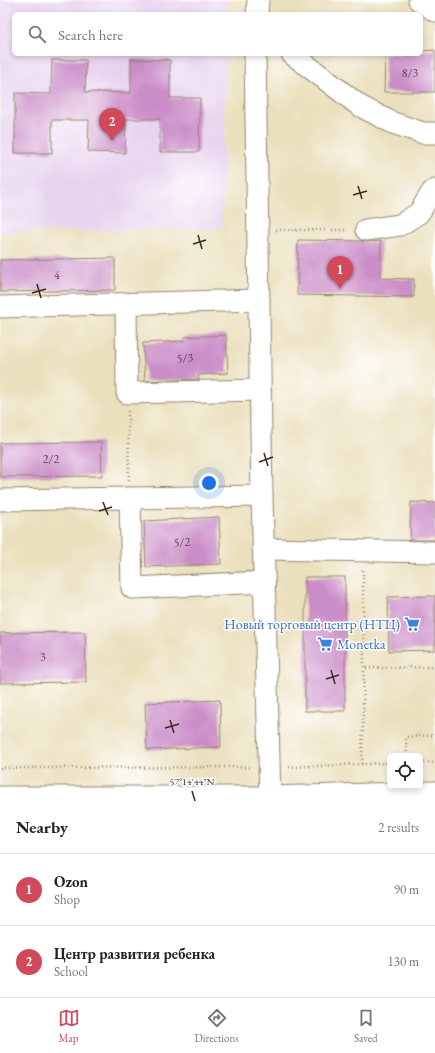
<!DOCTYPE html>
<html lang="en">
<head>
<meta charset="utf-8">
<style>
	:root { --surface:#fff; --page:#f6f6f6; --text:#222; --muted:#767676; --line:#e0e0e0; --accent:#d1495b }
	body { margin:0; font-family:"EB Garamond",serif; background:var(--page); color:var(--text) }
	.controls { position:absolute; right:12px; bottom:12px; display:grid; overflow:hidden; border-radius:6px; box-shadow:0 2px 6px #0003 }
	.controls button { width:36px; height:36px; display:grid; place-items:center; padding:0; border:0; border-bottom:1px solid var(--line); background:var(--surface); color:var(--text); font:20px sans-serif }
	.you { position:absolute; left:209px; top:483px; width:14px; height:14px; margin:-10px; border:3px solid #fff; border-radius:50%; background:#1a73e8; box-shadow:0 0 0 6px #1a73e833 }
	.badge { display:grid; place-items:center; width:26px; height:26px; border-radius:50%; background:var(--accent); color:#fff; font-size:13px; font-weight:700 }
	.pin { position:absolute; translate:-50% -33px; filter:drop-shadow(0 1px 2px #0008) }
	.pin::after { content:''; position:absolute; top:21px; width:14px; height:12px; background:inherit; clip-path:polygon(0 0,100% 0,50% 100%) }
	.list { margin:0; padding:0; list-style:none }
	h2 { display:flex; justify-content:space-between; align-items:center; height:52px; margin:0; padding:0 16px; font-size:17px }
	h2 small { font-size:13px; font-weight:400; color:var(--muted) }
	.list li { display:grid; grid-template-columns:26px 1fr auto; gap:12px; align-items:center; box-sizing:border-box; height:72px; padding:0 16px; border-top:1px solid var(--line) }
	.list b { display:block; font-size:15px; white-space:nowrap }
	.list p { margin:0; font-size:13px; white-space:nowrap; color:var(--muted) }
	.list em { font-size:13px; font-style:normal; color:var(--muted) }
	.icon { flex:none; width:22px; height:22px; fill:none; stroke:currentColor; stroke-width:2; stroke-linecap:round; stroke-linejoin:round }
	.map { position:relative; flex:none; width:435px; height:801px; overflow:hidden }
	.search { position:absolute; background:var(--surface); box-shadow:0 2px 6px #0003; left:12px; right:12px; top:12px; height:44px; display:flex; align-items:center; gap:10px; box-sizing:border-box; padding:0 14px; border-radius:6px; color:var(--muted); font-size:15px }
	.sheet { height:196px; background:var(--surface) }
	nav { display:flex; justify-content:space-around; align-items:center; box-sizing:border-box; height:56px; border-top:1px solid var(--line); background:var(--surface); font-size:11px; color:var(--muted) }
	nav a { display:grid; justify-items:center; gap:2px }
	nav .on { color:var(--accent) }
	.map>svg:first-child { display:block }
	.built { fill:#e7d2ef }
	.building { fill:#cb8dc8 }
	.lines { fill:none; stroke-linecap:round; stroke-linejoin:round }
	.minor-casing { stroke:#93856e; stroke-width:23 }
	.path { stroke:#93856e; stroke-width:2.5; stroke-dasharray:1 3; stroke-linecap:butt }
	.minor { stroke:#fff; stroke-width:21 }
	.ticks { fill:none; stroke:#3b2a1e; stroke-width:1.5 }
	.labels { text-anchor:middle; dominant-baseline:central; stroke-width:3; stroke-linejoin:round; paint-order:stroke }
	.number-label { font-size:12px; fill:#5f4348 }
	.shop-label { font-size:14px; fill:#366cbe; stroke:#fff; text-anchor:end }
	.ticks-label { font-size:10px; text-anchor:middle; fill:#3b2a1e; stroke:#fff; stroke-width:3; stroke-linejoin:round; paint-order:stroke }
</style>
</head>
<body>
<div class="map">
<svg width="435" height="801" viewBox="0 0 435 801">
	<rect width="100%" height="100%" fill="#fff"/>
	<filter id="ink" filterUnits="userSpaceOnUse"><feTurbulence type="fractalNoise" baseFrequency=".025" numOctaves="2"/><feDisplacementMap in="SourceGraphic" scale="8" xChannelSelector="R" yChannelSelector="G"/><feConvolveMatrix kernelMatrix="1 2 1 2 8 2 1 2 1" color-interpolation-filters="sRGB"/></filter>
	<filter id="wash" filterUnits="userSpaceOnUse"><feTurbulence type="fractalNoise" baseFrequency=".012" numOctaves="4" result="noise"/><feDisplacementMap in="SourceGraphic" scale="16" xChannelSelector="R" yChannelSelector="G"/><feGaussianBlur stdDeviation="0.9" result="paint"/><feColorMatrix in="noise" values="0 0 0 0 0 0 0 0 0 0 0 0 0 0 0 0 0 1.4 0 .05"/><feComposite in="paint" operator="in"/></filter>
	<g filter="url(#wash)">
		<rect width="100%" height="100%" fill="#ebe0bd"/>
		<polygon class="built" points="0,0 227,0 227,14 14,14 14,54 226,54 222,229 0,232"/>
		<g id="blocks">
			<g class="building">
				<polygon points="435,50 435,92 384,92 385,54 421,54 421,51"/>
				<polygon points="131,59 170,60 170,98 200,98 199,152 160,152 160,119 126,119 125,153 88,152 89,120 52,120 52,153 15,153 15,93 51,94 52,60 86,60 85,92 131,93"/>
				<polygon points="298,240 361,241 367,242 381,241 380,278 414,279 414,297 297,295"/>
				<polygon points="115,258 115,290 0,292 0,260"/>
				<polygon points="226,335 228,373 198,375 199,379 145,381 143,343 184,341 184,337"/>
				<polygon points="101,442 102,476 0,477 0,443"/>
				<polygon points="411,502 435,503 435,540 410,540"/>
				<polygon points="219,517 221,564 146,567 144,521"/>
				<rect x="305" y="577" width="40" height="134"/>
				<polygon points="435,596 435,650 389,651 388,597"/>
				<polygon points="85,632 86,682 0,683 0,633"/>
				<polygon points="220,700 221,747 147,750 145,703"/>
			</g>
		</g>
	</g>
	<g filter="url(#ink)">
		<use href="#blocks" fill-opacity="0" stroke="#93856e" stroke-width="1"/>
		<g class="lines">
			<g class="minor-casing">
				<g id="minor">
					<polyline points="419,0 435,11"/>
					<polyline points="257,14 258,0"/>
					<polyline points="255,54 262,496 270,797"/>
					<polyline points="292,54 360,106 393,123 423,133 435,133"/>
					<polyline points="366,230 400,225 419,213 432,192 435,190"/>
					<polyline points="126,303 127,393 260,390"/>
					<polyline points="0,307 259,300"/>
					<polyline points="130,498 132,588 264,582"/>
					<polyline points="0,500 262,496"/>
					<polyline points="263,549 435,552"/>
					<polyline points="0,797 270,797 435,792"/>
				</g>
			</g>
			<g class="path">
				<polyline points="276,230 347,230"/>
				<polyline points="128,411 129,480"/>
				<polyline points="363,570 364,668 435,667"/>
				<polyline points="407,756 406,737 435,735"/>
				<polyline points="420,762 435,763"/>
				<polyline points="362,764 364,668"/>
				<polyline points="289,767 390,763"/>
				<polyline points="0,768 250,767"/>
			</g>
			<use href="#minor" class="minor"/>
		</g>
	</g>
	<path class="ticks" d="M358,186L362,199M353,195L367,191M198,235L202,249M193,244L206,240M37,284L41,298M32,293L46,289M264,453L268,466M259,462L273,457M103,502L108,515M99,511L112,507M331,670L335,684M326,679L339,675M170,720L174,733M165,728L179,724M192,791L195,801"/>
	<defs>
		<g id="supermarket-bare" transform="scale(1.2)"><path d="M-6-5.5h2.5l.6 2H6L4.5 2H-2.5L-4.4-4H-6ZM-1.5 3.2a1.3 1.3 0 1 0 .1 0ZM3 3.2a1.3 1.3 0 1 0 .1 0Z" fill="#3f7fe0" stroke="#fff" stroke-width="2.5" paint-order="stroke"/></g>
	</defs>
	<g fill-rule="evenodd">
		<use href="#supermarket-bare" x="412" y="624"/>
		<use href="#supermarket-bare" x="325" y="644"/>
	</g>
	<g class="labels">
		<g class="number-label">
			<text x="410" y="73">8/3</text>
			<text x="57" y="275">4</text>
			<text x="185" y="358">5/3</text>
			<text x="51" y="459">2/2</text>
			<text x="182" y="542">5/2</text>
			<text x="43" y="657">3</text>
		</g>
		<g class="shop-label">
			<text x="400" y="624">Новый торговый центр (НТЦ)</text>
			<text x="337" y="644" text-anchor="start">Monetka</text>
		</g>
	</g>
	<g class="ticks-label">
		<text x="192" y="785">57°14'44"N</text>
	</g>
</svg>
<div class="controls">
<button><svg class="icon" aria-label="locate" viewBox="0 0 24 24"><circle cx="12" cy="12" r="6"/><path d="M12 2v4M12 18v4M2 12h4M18 12h4"/></svg></button>
</div>
<div class="you"></div>
<div class="pin badge" style="left:340px;top:289px">1</div>
<div class="pin badge" style="left:112px;top:141px">2</div>
<div class="search"><svg class="icon" aria-label="search" viewBox="0 0 24 24"><circle cx="10" cy="10" r="6"/><path d="M15 15l6 6"/></svg>Search here</div>
</div>
<section class="sheet">
<h2>Nearby<small>2 results</small></h2>
<ul class="list">
<li><span class="badge">1</span><div><b>Ozon</b><p>Shop</p></div><em>90 m</em></li>
<li><span class="badge">2</span><div><b>Центр развития ребенка</b><p>School</p></div><em>130 m</em></li>
</ul>
</section>
<nav>
<a class="on"><svg class="icon" aria-label="map" viewBox="0 0 24 24"><path d="M3 6l6-2 6 2 6-2v14l-6 2-6-2-6 2zM9 4v14M15 6v14"/></svg>Map</a>
<a><svg class="icon" aria-label="directions" viewBox="0 0 24 24"><path d="M12 3l9 9-9 9-9-9zM9 14v-3h6M13 9l2 2-2 2"/></svg>Directions</a>
<a><svg class="icon" aria-label="saved" viewBox="0 0 24 24"><path d="M7 4h10v16l-5-4-5 4z"/></svg>Saved</a>
</nav>
</body>
</html>
